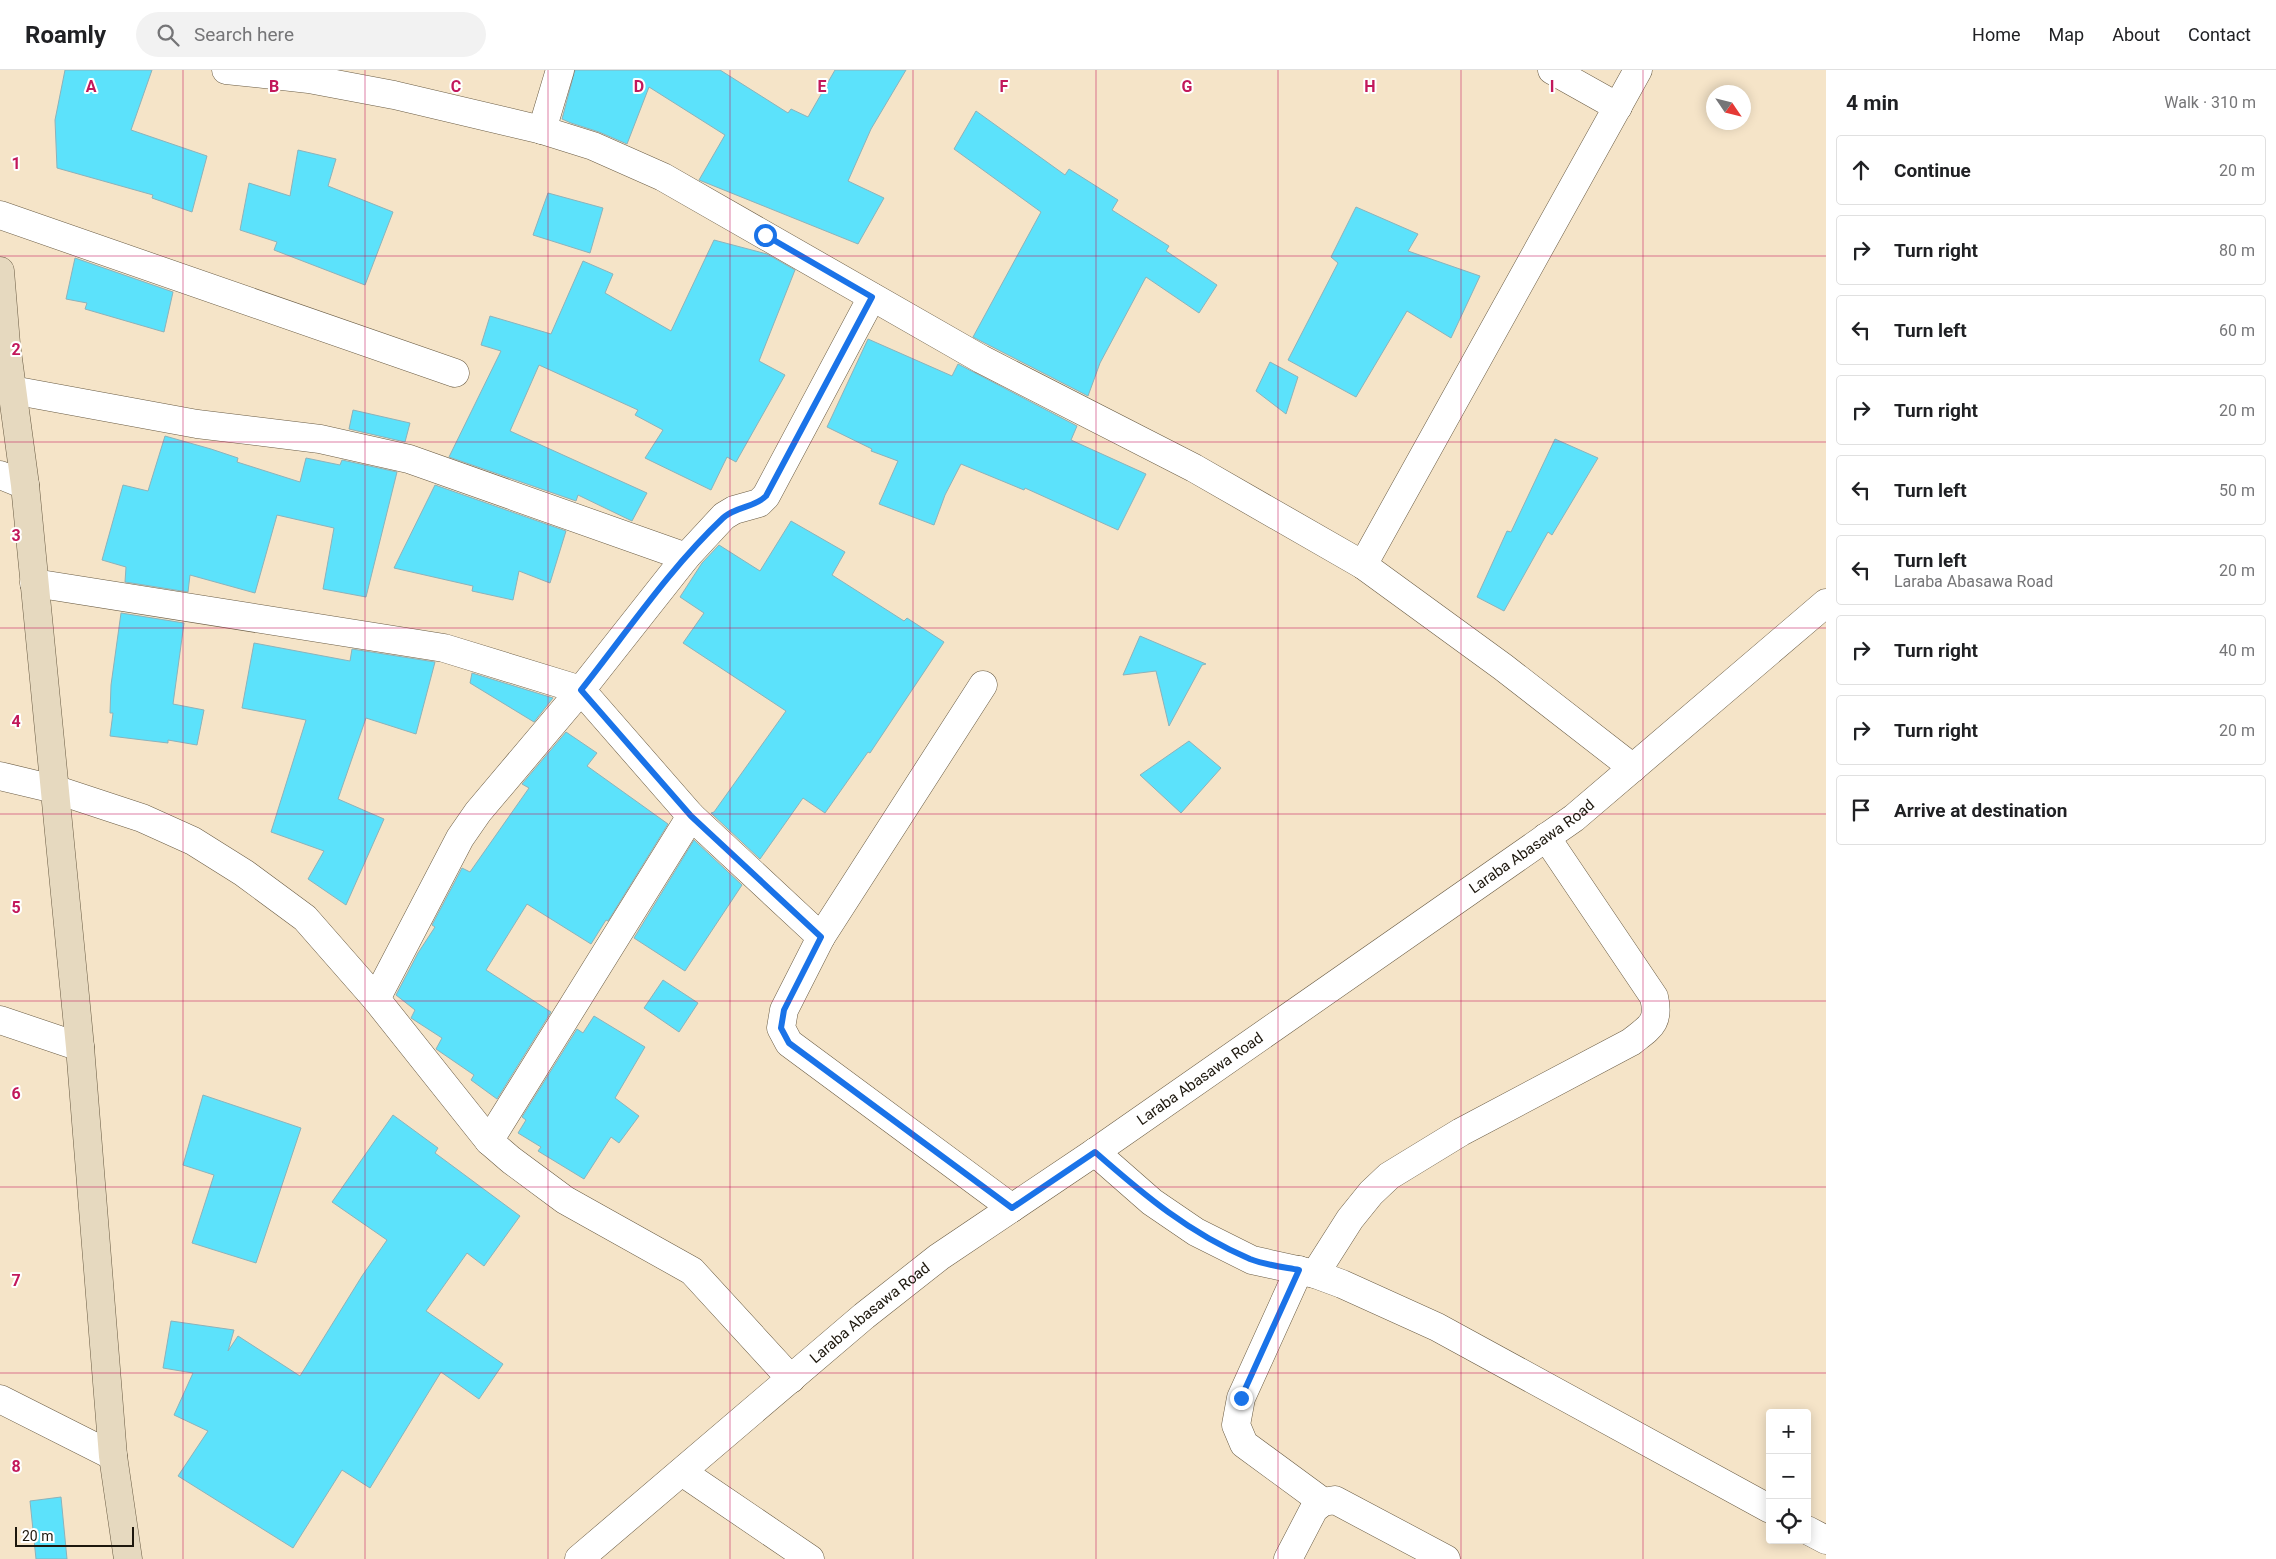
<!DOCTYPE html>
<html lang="en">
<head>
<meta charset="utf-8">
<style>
	:root { --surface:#fff; --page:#f2f2f2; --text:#202124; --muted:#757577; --line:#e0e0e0 }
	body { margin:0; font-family:Roboto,sans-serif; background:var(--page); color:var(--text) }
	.controls { position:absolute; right:15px; bottom:15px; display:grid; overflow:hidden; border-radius:5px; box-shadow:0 2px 12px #0003 }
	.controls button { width:45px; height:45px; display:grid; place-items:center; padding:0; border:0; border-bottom:1px solid var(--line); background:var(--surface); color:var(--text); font:25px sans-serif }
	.compass { position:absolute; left:1706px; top:15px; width:45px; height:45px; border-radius:50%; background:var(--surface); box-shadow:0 2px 12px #0003; rotate:125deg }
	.scale { position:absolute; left:15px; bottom:12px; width:119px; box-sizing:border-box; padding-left:5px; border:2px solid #1d170d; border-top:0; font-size:14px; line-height:18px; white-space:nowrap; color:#1d170d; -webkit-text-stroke:4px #fff; paint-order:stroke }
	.stop { position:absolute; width:15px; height:15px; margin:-11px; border:4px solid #1a73e8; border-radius:50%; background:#fff }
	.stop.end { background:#1a73e8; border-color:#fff; box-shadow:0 1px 5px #0008 }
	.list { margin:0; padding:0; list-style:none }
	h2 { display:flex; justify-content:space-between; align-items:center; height:65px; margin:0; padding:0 20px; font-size:21px }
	h2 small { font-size:16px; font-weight:400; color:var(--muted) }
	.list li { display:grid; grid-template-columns:32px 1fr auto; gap:15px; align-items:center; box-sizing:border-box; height:70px; margin:0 10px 10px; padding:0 10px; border:1px solid var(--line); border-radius:5px }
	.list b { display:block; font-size:19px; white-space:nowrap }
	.list p { margin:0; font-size:16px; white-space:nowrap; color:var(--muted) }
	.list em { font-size:16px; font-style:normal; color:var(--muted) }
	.icon { flex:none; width:28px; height:28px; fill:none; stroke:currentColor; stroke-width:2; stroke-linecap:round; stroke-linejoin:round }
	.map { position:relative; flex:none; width:1826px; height:1489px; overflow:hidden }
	header { display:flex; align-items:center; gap:30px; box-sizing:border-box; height:70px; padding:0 25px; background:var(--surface); border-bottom:1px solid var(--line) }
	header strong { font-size:24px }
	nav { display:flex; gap:28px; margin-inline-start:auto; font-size:18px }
	.search { width:350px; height:45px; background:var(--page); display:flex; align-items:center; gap:12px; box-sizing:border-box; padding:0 18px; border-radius:28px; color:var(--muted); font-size:19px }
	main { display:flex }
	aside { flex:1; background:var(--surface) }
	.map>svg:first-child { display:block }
	.building { fill:#5ce2fb; stroke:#8db2ba }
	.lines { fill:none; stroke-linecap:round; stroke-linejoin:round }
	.street-casing { stroke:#6a5c44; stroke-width:29 }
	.secondary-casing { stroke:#6a5c44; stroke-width:29 }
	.street { stroke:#fff; stroke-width:28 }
	.secondary { stroke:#e6d9bf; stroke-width:28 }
	.route { stroke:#1a73e8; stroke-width:6 }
	.grid { fill:none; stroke:#c2185b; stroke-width:1; stroke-opacity:0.55 }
	.labels { text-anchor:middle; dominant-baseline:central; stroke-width:4; stroke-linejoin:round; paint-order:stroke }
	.street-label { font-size:15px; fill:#1d170d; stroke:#fff }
	.grid-label { font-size:16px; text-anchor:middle; font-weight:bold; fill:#c2185b; stroke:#fff; stroke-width:4; stroke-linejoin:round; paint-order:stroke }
</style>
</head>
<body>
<header>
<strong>Roamly</strong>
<div class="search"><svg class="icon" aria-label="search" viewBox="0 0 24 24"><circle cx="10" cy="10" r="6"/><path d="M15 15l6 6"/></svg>Search here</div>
<nav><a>Home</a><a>Map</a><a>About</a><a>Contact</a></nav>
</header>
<main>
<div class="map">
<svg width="1826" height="1489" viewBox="0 0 1826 1489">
	<rect width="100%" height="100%" fill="#f5e4c8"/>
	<g class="building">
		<polygon points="65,0 152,0 131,60 207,86 192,142 152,128 153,125 57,98 55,50"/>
		<polygon points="575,0 720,0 788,43 791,39 808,47 835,0 906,0 871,59 848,111 884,128 858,174 704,112 699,110 725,65 649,17 627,74 599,62 571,53 562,49"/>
		<polygon points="976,41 1065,105 1069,99 1118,130 1112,140 1169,176 1166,181 1217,215 1199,243 1146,207 1100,293 1088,326 973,267 1041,142 954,79"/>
		<polygon points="298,80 336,89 328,116 393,142 365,215 274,180 277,172 240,160 249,113 290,126"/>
		<polygon points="548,123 603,138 590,183 533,165"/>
		<polygon points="1356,137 1418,164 1408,181 1480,206 1451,268 1407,241 1356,327 1288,290 1338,193 1331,187"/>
		<polygon points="714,170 767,184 795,200 759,291 785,305 736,392 727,387 711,420 645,388 663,360 635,345 638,340 539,295 510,361 647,423 632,451 578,425 576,431 449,387 501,281 481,275 490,246 551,264 583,191 613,204 605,223 671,261"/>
		<polygon points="75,188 173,222 164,262 85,239 87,233 66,229"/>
		<polygon points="868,269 952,306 958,294 1077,356 1071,370 1146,404 1118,460 1025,418 1024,420 961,394 945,425 934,455 879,434 898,391 871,381 872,379 827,357"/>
		<polygon points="1270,292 1298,307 1286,344 1256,321"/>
		<polygon points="353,340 410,353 405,372 349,359"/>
		<polygon points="165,366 211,379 238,388 237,392 300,412 306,388 340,395 342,390 397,402 366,527 323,519 334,458 277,445 255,523 190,505 188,522 125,512 126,497 102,490 123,415 148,421"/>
		<polygon points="1555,369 1598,388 1552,465 1548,462 1504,541 1477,527 1507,461 1511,462"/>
		<polygon points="435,415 566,461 550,513 519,501 513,530 472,521 473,516 394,498"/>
		<polygon points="791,451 845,482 832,505 904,551 907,548 944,572 870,683 868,682 825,743 803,728 760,789 711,743 714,742 786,641 683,573 704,543 680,527 702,493 719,475 760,501"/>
		<polygon points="121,543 184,553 173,634 204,640 197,675 168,670 168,673 110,666 113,643 110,643 111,615"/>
		<polygon points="1140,566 1206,594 1202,595 1169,656 1156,601 1123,605"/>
		<polygon points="254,573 350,591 352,579 435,592 416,664 366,648 338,729 384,749 346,835 308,809 324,781 271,762 306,650 242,638"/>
		<polygon points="472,603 553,628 534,652 470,613"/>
		<polygon points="566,662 597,683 587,696 668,754 608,851 606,850 591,874 527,834 486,900 551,942 497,1029 471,1010 474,1005 436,979 442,968 411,948 415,940 396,925 418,883 435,857 432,855 462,798 470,802 529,718 522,714"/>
		<polygon points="1189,671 1221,698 1181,743 1140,705"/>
		<polygon points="694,770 742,815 685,901 634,868"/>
		<polygon points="663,910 698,933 679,962 644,938"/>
		<polygon points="594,946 645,977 615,1028 639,1046 619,1073 611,1067 584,1109 538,1081 541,1077 518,1063 526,1050 522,1047 577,959 583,963"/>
		<polygon points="203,1025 301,1058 256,1193 192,1173 214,1105 183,1095"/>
		<polygon points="393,1045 438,1078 435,1083 520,1146 484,1196 467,1183 426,1241 503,1294 479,1329 441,1302 370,1418 342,1400 293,1478 178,1406 208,1361 174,1345 193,1303 163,1298 171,1251 234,1260 228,1281 238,1266 300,1306 362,1206 387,1170 332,1132"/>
		<polygon points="61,1427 67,1489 36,1489 30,1431"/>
	</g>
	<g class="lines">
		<g class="street-casing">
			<g id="street">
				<polyline points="226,0 309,9 394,25 542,60 593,76 663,107 981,289 1194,398 1363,495 1503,597 1633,698"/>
				<polyline points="1552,0 1618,37"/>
				<polyline points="542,60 560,0"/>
				<polyline points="0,145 455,303"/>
				<polyline points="12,320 197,354 320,369 409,389 686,487"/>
				<polyline points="0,405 25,415"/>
				<polyline points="1363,495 1638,0"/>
				<polyline points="34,513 444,578 581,620 691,746 821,867 784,940 781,958 789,973 1012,1138"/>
				<polyline points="0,706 54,719 142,748 193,771 244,803 305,848 376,929 489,1071 511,1090 565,1130 692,1201 791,1309"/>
				<polyline points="821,867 983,615"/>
				<polyline points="376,929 460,768 478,742 581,620 686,487 724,446 734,440 759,433 766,426 872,227"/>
				<polyline points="0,950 80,977"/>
				<polyline points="489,1071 691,746"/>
				<polyline points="1095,1082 1152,1132 1196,1162 1252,1190 1315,1204 1342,1214 1437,1257 1770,1439"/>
				<polyline points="1299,1200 1241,1328 1236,1355 1244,1374 1323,1432"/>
				<path d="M1315,1204L1350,1149L1371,1123L1389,1106L1461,1062L1631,972C1650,957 1660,953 1654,927L1546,767"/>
				<polyline points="0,1329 113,1386"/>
				<polyline points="682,1402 810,1489"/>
				<polyline points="1807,1460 1826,1470"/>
				<path id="s1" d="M579,1489L864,1246L939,1187L1095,1082L1574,748L1826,533"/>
				<polyline points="1288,1489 1314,1439 1323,1432 1335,1430 1446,1489"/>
			</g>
		</g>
		<g class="secondary-casing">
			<polyline id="secondary" points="0,201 6,274 25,415 80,977 113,1386 128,1489"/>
		</g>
		<use href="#street" class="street"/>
		<use href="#secondary" class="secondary"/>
	</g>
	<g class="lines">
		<path class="route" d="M765,165L872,227L766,426C754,438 736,436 723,448C669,499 627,562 581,620L691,746L821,867L784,940L781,958L789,973L1012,1138L1095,1082C1144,1125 1189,1163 1250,1189C1265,1195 1283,1197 1299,1200L1241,1328"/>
	</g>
	<path class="grid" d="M183,0V1489M365,0V1489M548,0V1489M730,0V1489M913,0V1489M1096,0V1489M1278,0V1489M1461,0V1489M1643,0V1489M0,186H1826M0,372H1826M0,558H1826M0,744H1826M0,931H1826M0,1117H1826M0,1303H1826"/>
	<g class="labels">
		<g class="street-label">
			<text stroke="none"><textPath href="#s1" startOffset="1191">Laraba Abasawa Road</textPath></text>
			<text stroke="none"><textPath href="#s1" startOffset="786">Laraba Abasawa Road</textPath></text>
			<text stroke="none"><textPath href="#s1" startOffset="381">Laraba Abasawa Road</textPath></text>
		</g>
	</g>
	<g class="grid-label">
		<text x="91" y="22">A</text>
		<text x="274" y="22">B</text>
		<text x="456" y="22">C</text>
		<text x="639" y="22">D</text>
		<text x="822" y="22">E</text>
		<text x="1004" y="22">F</text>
		<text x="1187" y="22">G</text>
		<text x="1370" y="22">H</text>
		<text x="1552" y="22">I</text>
		<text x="16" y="99">1</text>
		<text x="16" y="285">2</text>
		<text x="16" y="471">3</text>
		<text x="16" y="657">4</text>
		<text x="16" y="843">5</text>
		<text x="16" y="1029">6</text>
		<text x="16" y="1216">7</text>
		<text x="16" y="1402">8</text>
	</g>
</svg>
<div class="controls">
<button>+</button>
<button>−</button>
<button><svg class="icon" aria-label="locate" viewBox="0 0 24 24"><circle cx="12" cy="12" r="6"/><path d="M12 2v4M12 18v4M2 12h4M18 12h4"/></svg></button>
</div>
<svg class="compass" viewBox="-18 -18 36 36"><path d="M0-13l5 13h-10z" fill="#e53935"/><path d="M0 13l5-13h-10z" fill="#757577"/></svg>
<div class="scale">20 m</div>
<div class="stop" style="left:765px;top:165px"></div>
<div class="stop end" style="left:1241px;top:1328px"></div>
</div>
<aside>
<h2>4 min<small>Walk · 310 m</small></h2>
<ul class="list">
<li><svg class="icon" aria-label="ahead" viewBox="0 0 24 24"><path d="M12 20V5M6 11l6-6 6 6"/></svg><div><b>Continue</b></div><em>20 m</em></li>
<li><svg class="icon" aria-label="right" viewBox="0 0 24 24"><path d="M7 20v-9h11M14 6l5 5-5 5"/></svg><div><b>Turn right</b></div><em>80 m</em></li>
<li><svg class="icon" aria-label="left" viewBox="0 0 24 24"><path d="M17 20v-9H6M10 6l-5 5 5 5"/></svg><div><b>Turn left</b></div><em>60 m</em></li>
<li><svg class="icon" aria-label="right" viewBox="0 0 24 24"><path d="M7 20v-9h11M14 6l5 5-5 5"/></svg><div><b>Turn right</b></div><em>20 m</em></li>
<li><svg class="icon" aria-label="left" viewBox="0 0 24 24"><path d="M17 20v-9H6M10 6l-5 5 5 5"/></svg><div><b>Turn left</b></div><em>50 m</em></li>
<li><svg class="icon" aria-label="left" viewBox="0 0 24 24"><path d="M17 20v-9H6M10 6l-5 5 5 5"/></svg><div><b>Turn left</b><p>Laraba Abasawa Road</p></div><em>20 m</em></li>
<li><svg class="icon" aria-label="right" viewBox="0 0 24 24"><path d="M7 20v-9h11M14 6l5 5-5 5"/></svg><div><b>Turn right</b></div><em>40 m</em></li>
<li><svg class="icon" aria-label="right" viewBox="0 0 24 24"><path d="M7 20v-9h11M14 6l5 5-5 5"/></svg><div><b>Turn right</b></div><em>20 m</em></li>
<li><svg class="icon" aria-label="arrive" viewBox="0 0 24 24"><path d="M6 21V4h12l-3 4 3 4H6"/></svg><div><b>Arrive at destination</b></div></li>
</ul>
</aside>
</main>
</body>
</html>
